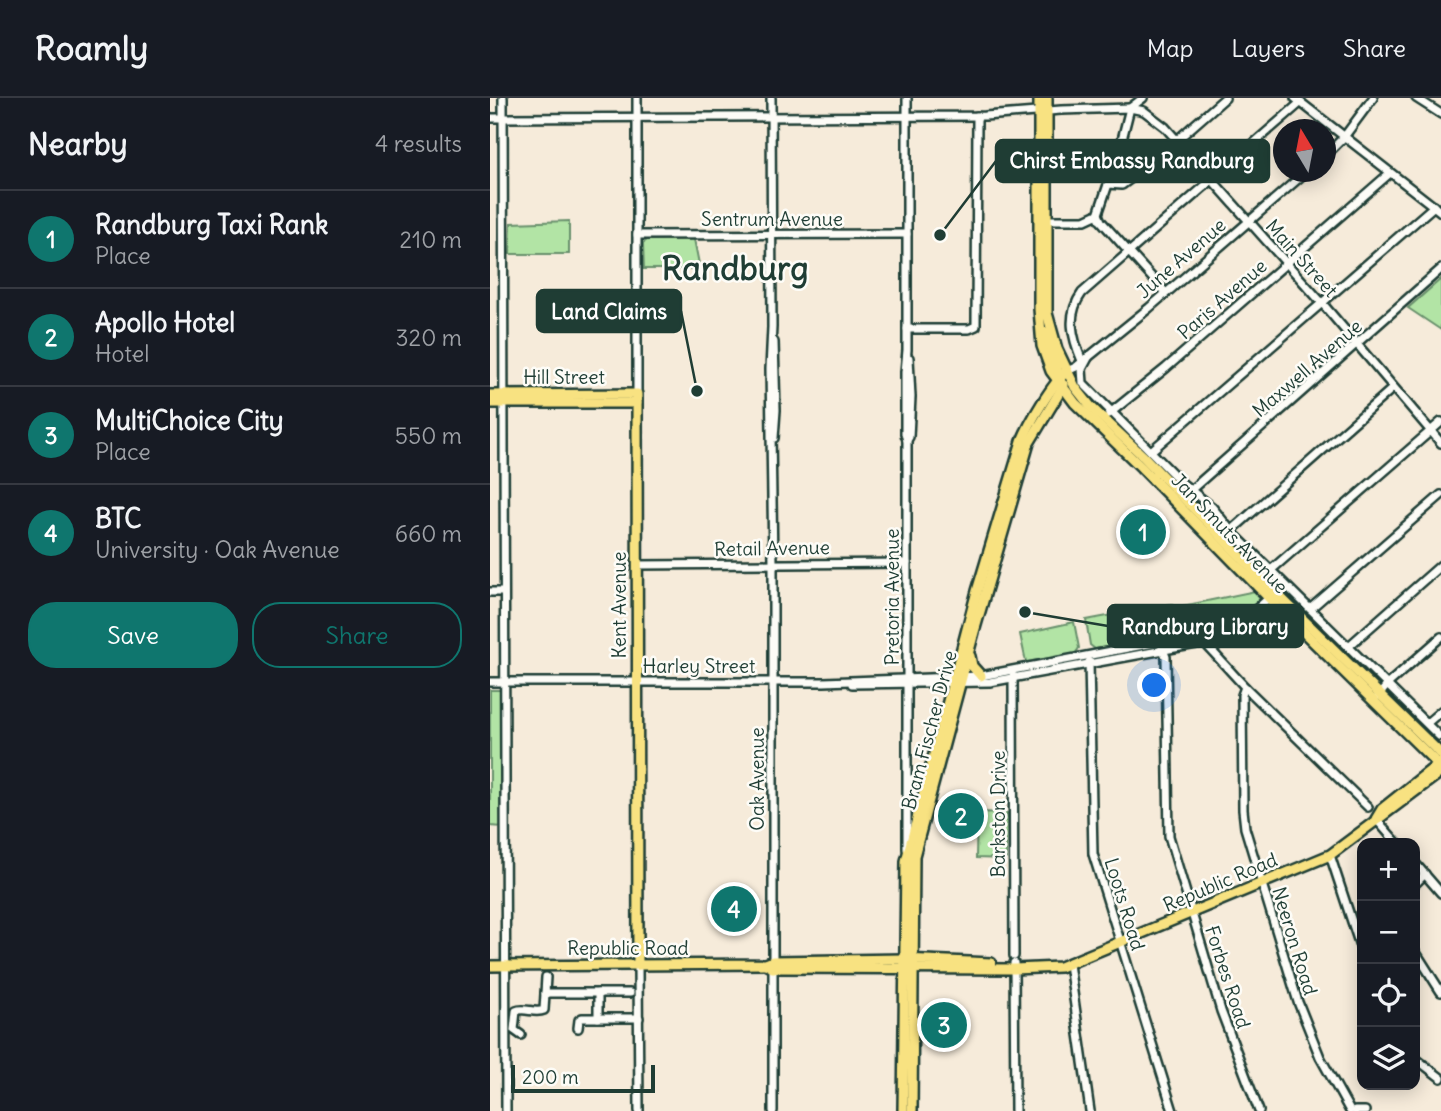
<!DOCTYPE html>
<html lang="en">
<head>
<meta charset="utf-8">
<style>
	:root { --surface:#171b24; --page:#242831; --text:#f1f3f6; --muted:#9ea1a6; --line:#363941; --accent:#0f766e }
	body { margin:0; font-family:Delius,sans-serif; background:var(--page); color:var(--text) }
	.controls { position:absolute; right:21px; bottom:21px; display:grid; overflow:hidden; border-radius:14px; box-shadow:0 4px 18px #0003 }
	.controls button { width:63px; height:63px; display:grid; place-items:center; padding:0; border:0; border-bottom:2px solid var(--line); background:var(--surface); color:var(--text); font:35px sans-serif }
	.compass { position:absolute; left:783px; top:21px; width:63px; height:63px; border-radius:50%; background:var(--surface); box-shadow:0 4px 18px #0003; rotate:350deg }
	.scale { position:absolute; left:21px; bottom:18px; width:144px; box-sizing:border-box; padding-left:7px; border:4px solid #1f3d34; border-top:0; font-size:19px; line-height:24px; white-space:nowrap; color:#1f3d34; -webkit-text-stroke:5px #fdfcf7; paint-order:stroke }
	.you { position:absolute; left:665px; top:588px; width:24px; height:24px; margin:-18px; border:5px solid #fff; border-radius:50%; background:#1a73e8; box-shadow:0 0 0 10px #1a73e833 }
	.badge { display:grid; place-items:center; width:46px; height:46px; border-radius:50%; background:var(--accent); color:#fff; font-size:23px; font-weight:700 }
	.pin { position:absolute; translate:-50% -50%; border:4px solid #fff; box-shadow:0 2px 7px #0006 }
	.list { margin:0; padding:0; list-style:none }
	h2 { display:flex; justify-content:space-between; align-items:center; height:91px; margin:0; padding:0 28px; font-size:30px }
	h2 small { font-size:23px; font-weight:400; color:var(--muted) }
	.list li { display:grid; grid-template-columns:46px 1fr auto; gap:21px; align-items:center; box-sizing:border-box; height:98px; padding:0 28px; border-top:2px solid var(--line) }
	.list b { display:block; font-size:26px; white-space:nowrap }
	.list p { margin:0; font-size:23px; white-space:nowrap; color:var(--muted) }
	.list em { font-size:23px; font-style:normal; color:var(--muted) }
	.actions { display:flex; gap:14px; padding:21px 28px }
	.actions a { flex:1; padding:16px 0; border:2px solid var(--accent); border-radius:28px; text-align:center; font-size:24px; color:var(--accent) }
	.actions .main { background:var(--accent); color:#fff }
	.icon { flex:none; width:38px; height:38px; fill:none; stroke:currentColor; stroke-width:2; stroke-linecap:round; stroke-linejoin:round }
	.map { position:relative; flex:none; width:951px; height:1013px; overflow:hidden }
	header { display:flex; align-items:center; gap:42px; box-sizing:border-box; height:98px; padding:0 35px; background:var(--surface); border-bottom:2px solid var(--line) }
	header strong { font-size:33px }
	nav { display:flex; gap:38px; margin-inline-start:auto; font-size:24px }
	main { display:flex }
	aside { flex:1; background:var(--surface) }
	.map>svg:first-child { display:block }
	.green { fill:#b2e4a5; stroke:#68906c; stroke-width:2 }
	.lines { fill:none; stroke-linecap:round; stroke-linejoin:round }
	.minor-casing { stroke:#1f3d34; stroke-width:12 }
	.major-casing { stroke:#1f3d34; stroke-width:14 }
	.minor { stroke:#fdfcf7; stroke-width:7 }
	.major { stroke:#f8e281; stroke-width:9 }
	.labels { text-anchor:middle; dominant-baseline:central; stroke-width:5; stroke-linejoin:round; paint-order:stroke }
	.street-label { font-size:19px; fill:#1f3d34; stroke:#fdfcf7 }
	.town-label { font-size:33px; font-weight:bold; fill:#1f3d34; stroke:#fdfcf7 }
	.leader { fill:none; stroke:#1f3d34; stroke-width:2.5 }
	.callout-dot { fill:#1f3d34; stroke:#fdfcf7; stroke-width:2.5 }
	.callout { fill:#1f3d34; stroke:#1f3d34; stroke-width:2.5 }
	.callout-label { font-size:21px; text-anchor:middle; font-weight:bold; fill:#fff }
</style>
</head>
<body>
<header>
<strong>Roamly</strong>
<nav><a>Map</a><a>Layers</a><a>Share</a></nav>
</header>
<main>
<aside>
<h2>Nearby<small>4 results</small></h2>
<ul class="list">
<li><span class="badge">1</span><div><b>Randburg Taxi Rank</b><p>Place</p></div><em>210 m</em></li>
<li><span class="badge">2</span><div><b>Apollo Hotel</b><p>Hotel</p></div><em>320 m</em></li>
<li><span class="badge">3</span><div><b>MultiChoice City</b><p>Place</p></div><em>550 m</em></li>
<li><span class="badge">4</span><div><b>BTC</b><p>University · Oak Avenue</p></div><em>660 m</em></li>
</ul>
<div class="actions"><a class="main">Save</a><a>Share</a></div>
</aside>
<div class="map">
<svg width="951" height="1013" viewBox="0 0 951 1013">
	<rect width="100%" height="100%" fill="#f6ebda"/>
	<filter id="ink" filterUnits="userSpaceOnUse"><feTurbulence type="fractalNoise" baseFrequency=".0143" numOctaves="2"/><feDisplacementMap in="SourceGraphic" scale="14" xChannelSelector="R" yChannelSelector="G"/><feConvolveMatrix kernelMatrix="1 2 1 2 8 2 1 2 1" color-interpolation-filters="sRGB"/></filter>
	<g filter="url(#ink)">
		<g class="green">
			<polygon points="79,123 79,156 20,156 21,125"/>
			<polygon points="160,140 204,141 210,171 154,171 153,145"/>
			<polygon points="951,181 951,232 918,210"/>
			<polygon points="720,413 734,432 787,483 786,487 814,515 817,513 892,585 888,590 732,436 717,416"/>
			<path d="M765,493L770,499C766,510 753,520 742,525L605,551L600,547L596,522L682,506L683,510Z"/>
			<polygon points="584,524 589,550 585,556 536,564 530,536"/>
			<polygon points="0,592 12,592 13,729 0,728"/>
			<polygon points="487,714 517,715 516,761 486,760"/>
		</g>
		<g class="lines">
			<g class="minor-casing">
				<g id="minor">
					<polyline points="13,0 16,1013"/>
					<polyline points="147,0 147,296"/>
					<polyline points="281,0 282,229 280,271 283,465 283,1013"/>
					<polyline points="417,0 417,252 415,274 415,336 417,342 417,751"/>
					<polyline points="653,0 640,10 628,57 608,116 611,123 676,195"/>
					<polyline points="805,0 951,114"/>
					<polyline points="926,0 951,16"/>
					<polyline points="0,20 495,18 571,12 640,10 654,13 675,29 832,205 951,345"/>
					<polyline points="836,57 854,39 883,0"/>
					<polyline points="654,71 735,0"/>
					<polyline points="618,86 632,87 647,76"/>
					<polyline points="553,122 595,122 608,116"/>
					<polyline points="147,137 417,136"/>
					<polyline points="417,231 479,231 486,228 487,18"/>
					<polyline points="599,258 592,271 593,285 693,386 722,409 741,433 949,638"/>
					<path d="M592,263C582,239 576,217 592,195L810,5"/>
					<polyline points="577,273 586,269 659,210 816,74"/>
					<polyline points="619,316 676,270 900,75"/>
					<polyline points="284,340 286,312 284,244"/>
					<polyline points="417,342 419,339 421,299 419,260"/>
					<polyline points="661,353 944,108"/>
					<polyline points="702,391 951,171"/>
					<polyline points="741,433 903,290"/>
					<polyline points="147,467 417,465"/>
					<polyline points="781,472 951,324"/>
					<polyline points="0,494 14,494"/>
					<polyline points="820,511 951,397"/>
					<polyline points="711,541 755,589 878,709"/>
					<polyline points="670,544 676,559 679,738 731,913 769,1013"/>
					<polyline points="859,548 951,467"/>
					<polyline points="599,564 603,756 683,1013"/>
					<polyline points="523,578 524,858"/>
					<polyline points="0,584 334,584 491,578 737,531 752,524 781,498"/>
					<polyline points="362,586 500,584 712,545 751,534 766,524 787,502"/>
					<polyline points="755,589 752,597 753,712 755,730 808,904 830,959 860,1013"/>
					<polyline points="888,598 900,584 951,539"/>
					<polyline points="937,625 951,613"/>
					<polyline points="421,681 427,717"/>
					<polyline points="886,721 907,745"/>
					<polyline points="840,757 872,854"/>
					<polyline points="925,765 951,795"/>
					<polyline points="925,786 935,776"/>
					<polyline points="925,853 951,894"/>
					<polyline points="524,865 525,1013"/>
					<polyline points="579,866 600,1013"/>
					<polyline points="148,867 149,1013"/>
					<polyline points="55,895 140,895"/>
					<polyline points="108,920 108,895"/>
					<polyline points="88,930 89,922 92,920 149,920"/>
					<path d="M31,937L24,932L26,913C34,909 45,916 54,912L56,879"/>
					<polyline points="925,960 951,980"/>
					<polyline points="865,1013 875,1013"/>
				</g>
			</g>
			<g class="major-casing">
				<g id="major">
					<polyline points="549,0 549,211 552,248 561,273 585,305 651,369 784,505 951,669"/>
					<polyline points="557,0 557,215 567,251 585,289 601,309 652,357 785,494 951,656"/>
					<polyline points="556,234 571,284"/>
					<polyline points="0,297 147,296 148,867"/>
					<polyline points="0,305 147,305"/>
					<polyline points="480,558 482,568 491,578"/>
					<polyline points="886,721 892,711 951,664"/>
					<polyline points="276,866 283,870 524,871 570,869 840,757 951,674"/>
					<polyline points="0,868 276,866 283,863 414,861 501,865"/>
					<path d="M413,1013L416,763L487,493L532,343C539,325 562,286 577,273"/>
					<polyline points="422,1013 424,758 484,534 539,345 574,287"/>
				</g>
			</g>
			<use href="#minor" class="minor"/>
			<use href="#major" class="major"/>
		</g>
	</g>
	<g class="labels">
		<g class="street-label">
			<text x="282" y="121">Sentrum Avenue</text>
			<text transform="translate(691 160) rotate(-41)">June Avenue</text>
			<text transform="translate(812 160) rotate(48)">Main Street</text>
			<text transform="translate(732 201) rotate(-41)">Paris Avenue</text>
			<text transform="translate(817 270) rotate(-41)">Maxwell Avenue</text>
			<text x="74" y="279">Hill Street</text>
			<text transform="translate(740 435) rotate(46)">Jan Smuts Avenue</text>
			<text transform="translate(282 450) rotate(-1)">Retail Avenue</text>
			<text transform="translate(402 499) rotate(-90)">Pretoria Avenue</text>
			<text transform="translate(129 507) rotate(-90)">Kent Avenue</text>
			<text x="209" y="568">Harley Street</text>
			<text transform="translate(439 632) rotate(-75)">Bram Fischer Drive</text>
			<text transform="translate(267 681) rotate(-90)">Oak Avenue</text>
			<text transform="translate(508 716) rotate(-90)">Barkston Drive</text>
			<text transform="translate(730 784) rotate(-23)">Republic Road</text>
			<text transform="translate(635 806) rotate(73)">Loots Road</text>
			<text transform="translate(805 843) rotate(73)">Neeron Road</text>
			<text x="138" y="850">Republic Road</text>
			<text transform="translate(738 879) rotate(72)">Forbes Road</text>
		</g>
		<g class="town-label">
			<text x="245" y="170">Randburg</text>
		</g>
	</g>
	<path class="leader" d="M450 137L506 63M207 293L191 213M535 514L618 528"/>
	<g class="callout-dot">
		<circle cx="450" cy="137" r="7"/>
		<circle cx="207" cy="293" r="7"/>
		<circle cx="535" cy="514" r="7"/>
	</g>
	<g class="callout">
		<rect x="506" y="42" width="273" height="42" rx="7"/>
		<rect x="47" y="192" width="144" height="42" rx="7"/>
		<rect x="618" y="507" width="195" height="42" rx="7"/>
	</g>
	<g class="callout-label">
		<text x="642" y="70">Chirst Embassy Randburg</text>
		<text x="119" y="221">Land Claims</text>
		<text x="715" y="536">Randburg Library</text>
	</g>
</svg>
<div class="controls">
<button>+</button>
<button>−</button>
<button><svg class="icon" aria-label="locate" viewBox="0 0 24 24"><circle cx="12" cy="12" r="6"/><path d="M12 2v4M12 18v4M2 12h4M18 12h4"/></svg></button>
<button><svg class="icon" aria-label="layers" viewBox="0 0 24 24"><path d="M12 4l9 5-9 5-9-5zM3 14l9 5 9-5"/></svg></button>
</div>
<svg class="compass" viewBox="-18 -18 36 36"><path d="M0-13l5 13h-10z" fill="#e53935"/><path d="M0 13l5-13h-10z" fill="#9ea1a6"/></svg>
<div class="scale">200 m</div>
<div class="you"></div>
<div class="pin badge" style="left:653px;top:434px">1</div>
<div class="pin badge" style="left:471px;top:718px">2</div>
<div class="pin badge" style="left:454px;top:927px">3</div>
<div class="pin badge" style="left:244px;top:811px">4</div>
</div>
</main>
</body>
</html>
